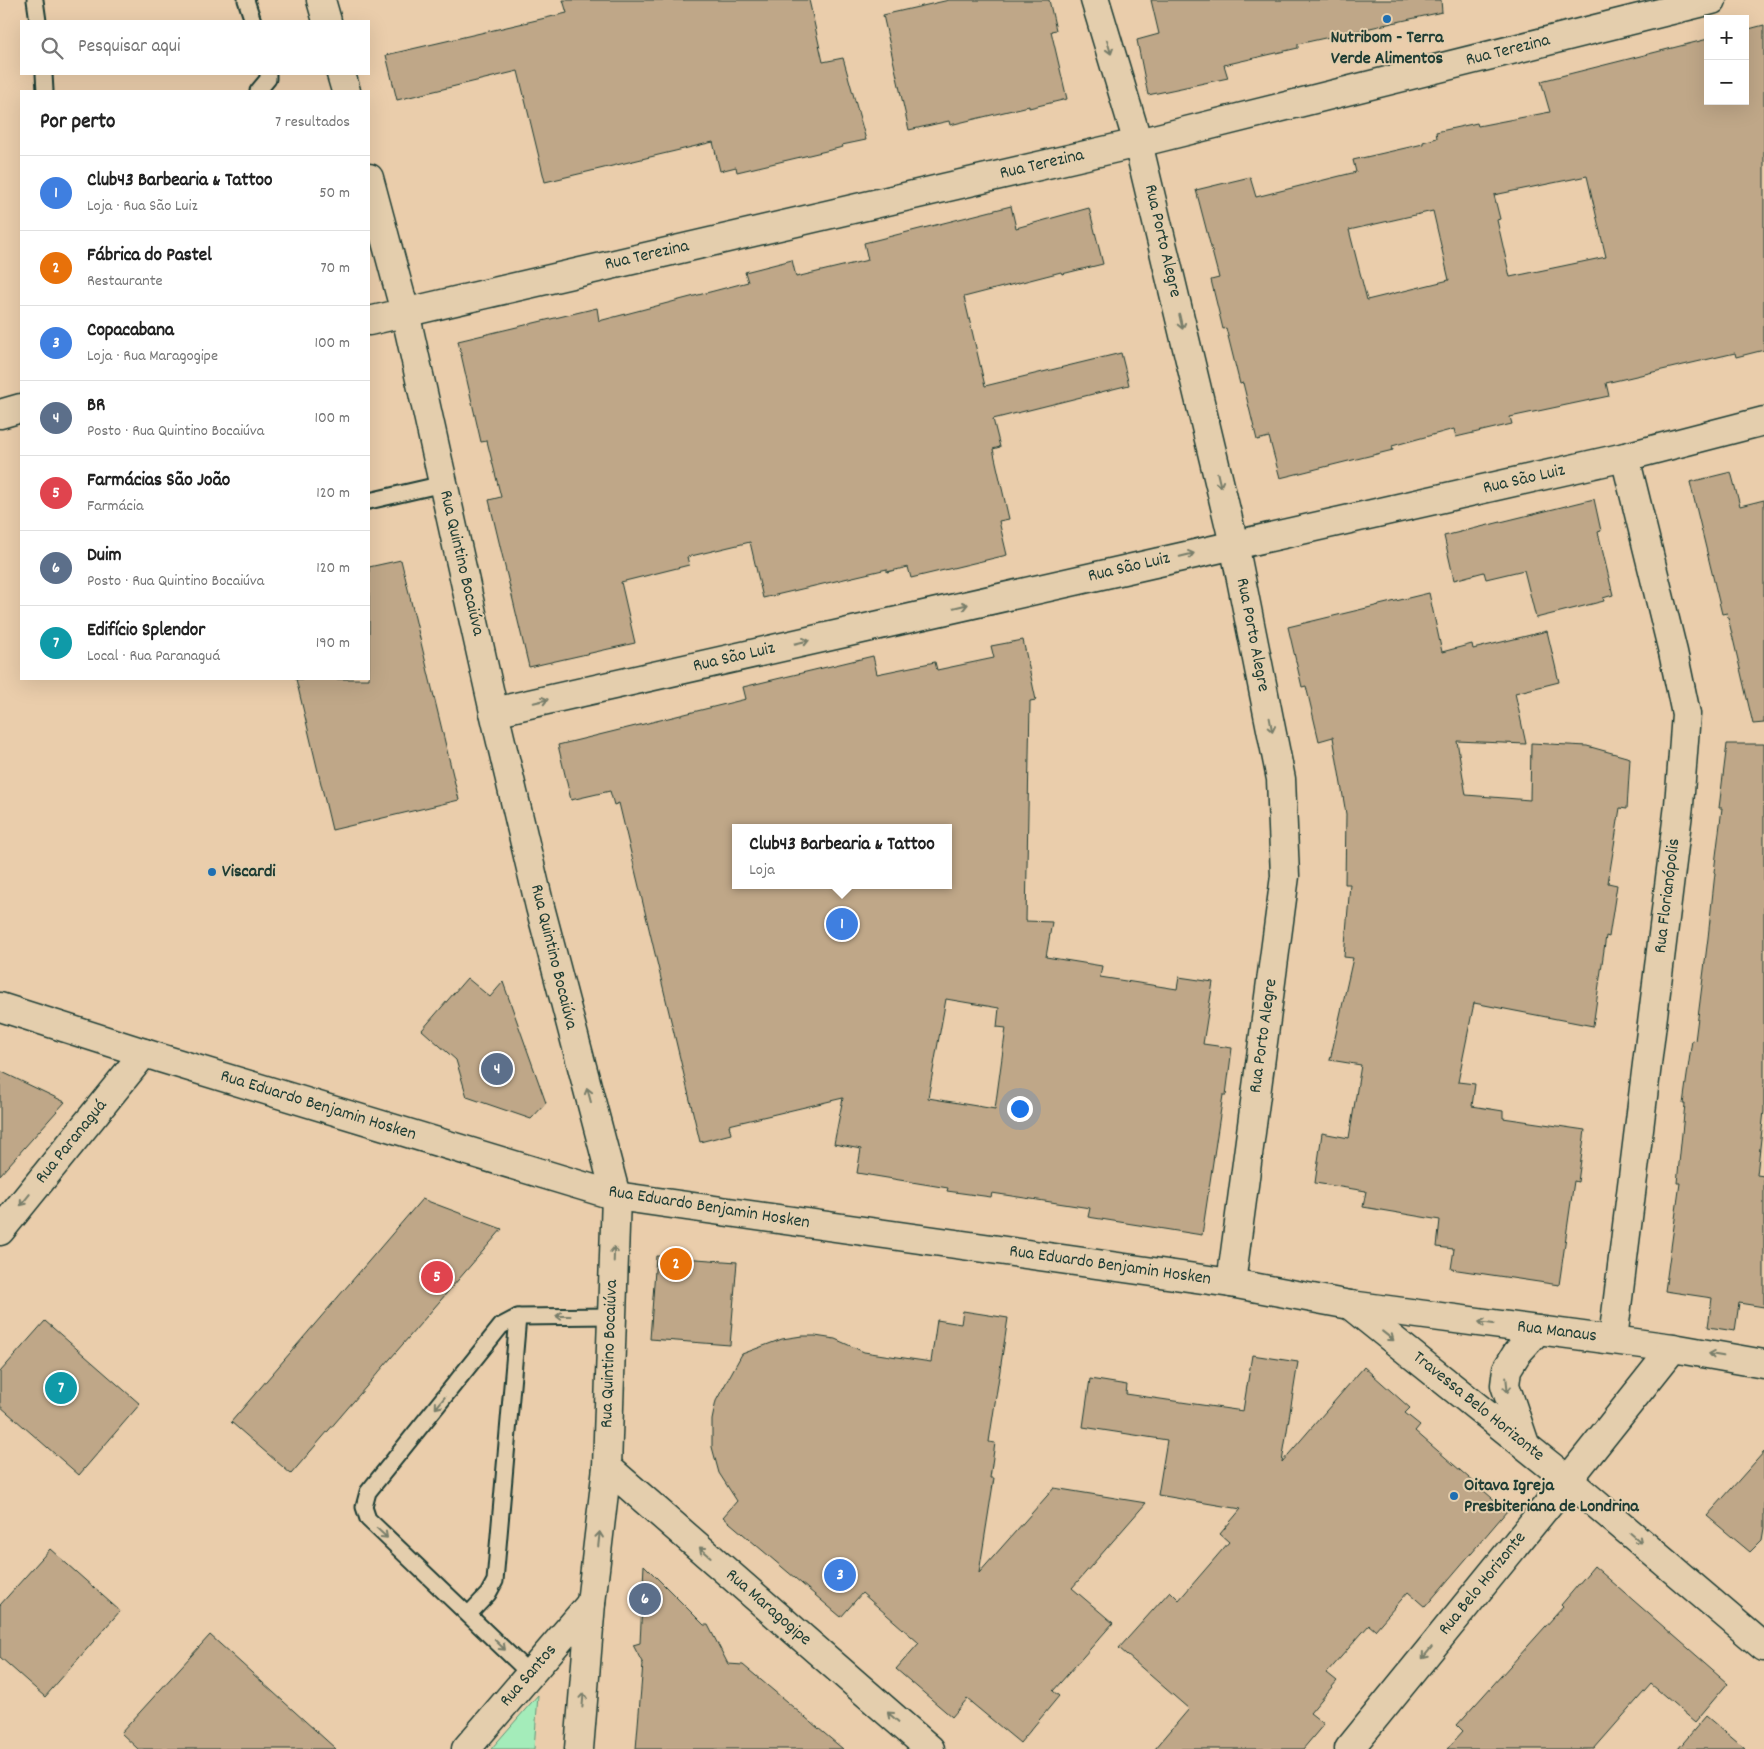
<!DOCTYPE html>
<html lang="pt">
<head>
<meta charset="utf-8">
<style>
	:root { --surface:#fff; --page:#f2f2f2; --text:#222; --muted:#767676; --line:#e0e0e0; --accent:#0b8043 }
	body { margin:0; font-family:Dekko,sans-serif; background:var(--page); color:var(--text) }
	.controls { position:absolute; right:15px; top:15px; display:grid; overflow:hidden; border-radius:0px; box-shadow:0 5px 20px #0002 }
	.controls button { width:45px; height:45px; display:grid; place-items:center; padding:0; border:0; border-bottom:1px solid var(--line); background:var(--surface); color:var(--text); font:25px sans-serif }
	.you { position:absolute; left:1019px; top:1108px; width:18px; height:18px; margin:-12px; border:4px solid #fff; border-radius:50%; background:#1a73e8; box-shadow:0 0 0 8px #1a73e833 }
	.badge { display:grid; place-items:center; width:32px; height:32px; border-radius:50%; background:var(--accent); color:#fff; font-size:16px; font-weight:700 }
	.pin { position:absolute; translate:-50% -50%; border:2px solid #fff; box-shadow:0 1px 5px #0006 }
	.popup { position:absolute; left:732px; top:824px; width:220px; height:65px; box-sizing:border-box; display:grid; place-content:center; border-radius:0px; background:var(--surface); filter:drop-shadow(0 1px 4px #0005); font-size:16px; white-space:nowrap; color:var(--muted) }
	.popup b { font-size:19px; color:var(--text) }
	.popup::after { content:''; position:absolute; left:50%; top:100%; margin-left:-10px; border:10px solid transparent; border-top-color:var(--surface) }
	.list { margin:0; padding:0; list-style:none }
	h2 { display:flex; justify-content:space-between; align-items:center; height:65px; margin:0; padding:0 20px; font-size:21px }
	h2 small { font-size:16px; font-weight:400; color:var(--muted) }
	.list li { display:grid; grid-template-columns:32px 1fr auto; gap:15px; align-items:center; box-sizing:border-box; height:75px; padding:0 20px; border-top:1px solid var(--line) }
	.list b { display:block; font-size:19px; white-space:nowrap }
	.list p { margin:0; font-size:16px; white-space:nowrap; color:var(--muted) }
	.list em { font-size:16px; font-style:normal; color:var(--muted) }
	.icon { flex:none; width:28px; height:28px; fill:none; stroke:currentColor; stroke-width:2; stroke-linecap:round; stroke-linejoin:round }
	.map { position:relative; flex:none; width:1764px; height:1749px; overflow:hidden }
	.search { position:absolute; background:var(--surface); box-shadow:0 5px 20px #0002; left:20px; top:20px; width:350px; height:55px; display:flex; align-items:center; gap:12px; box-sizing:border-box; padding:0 18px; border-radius:0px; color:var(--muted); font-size:19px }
	.panel { position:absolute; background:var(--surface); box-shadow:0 5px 20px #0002; left:20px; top:90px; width:350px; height:590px; border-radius:0px }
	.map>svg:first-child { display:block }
	.green { fill:#a4ecba; stroke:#629477 }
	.building { fill:#bfa788; stroke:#1f3d34; fill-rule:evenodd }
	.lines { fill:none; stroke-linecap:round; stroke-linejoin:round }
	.lane-casing { stroke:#1f3d34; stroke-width:19 }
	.street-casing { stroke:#1f3d34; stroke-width:31 }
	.secondary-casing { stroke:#1f3d34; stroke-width:31 }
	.lane { stroke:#e4cead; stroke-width:15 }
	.street { stroke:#e4cead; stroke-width:28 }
	.secondary { stroke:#e4cead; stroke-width:28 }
	.oneway { stroke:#787e6a }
	.poi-dot { fill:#1f6fb2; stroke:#e4cead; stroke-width:2 }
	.labels { text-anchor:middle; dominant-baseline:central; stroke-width:4; stroke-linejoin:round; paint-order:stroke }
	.poi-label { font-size:18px; font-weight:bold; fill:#1f3d34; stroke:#e4cead; text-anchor:start }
	.street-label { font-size:18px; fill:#1f3d34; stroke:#e4cead }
</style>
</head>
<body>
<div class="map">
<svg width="1764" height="1749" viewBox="0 0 1764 1749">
	<rect width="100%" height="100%" fill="#eacdab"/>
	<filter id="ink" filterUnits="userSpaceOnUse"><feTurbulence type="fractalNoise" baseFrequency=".02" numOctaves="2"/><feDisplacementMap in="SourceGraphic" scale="10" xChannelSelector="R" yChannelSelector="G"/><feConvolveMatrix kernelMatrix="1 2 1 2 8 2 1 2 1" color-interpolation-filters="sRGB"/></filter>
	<g filter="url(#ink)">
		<polygon class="green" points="538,1695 534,1749 491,1749"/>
		<g class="building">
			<polygon points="563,0 809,0 823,62 843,58 866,140 842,145 843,147 737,172 736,167 720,171 713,142 545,182 518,71 397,100 386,55 567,13"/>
			<polygon points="949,0 1049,0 1056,30 1051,31 1067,99 1029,108 1029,106 950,125 949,121 909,130 883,15"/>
			<polygon points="1151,0 1441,0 1442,12 1298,44 1298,48 1224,65 1228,78 1148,95 1137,40 1159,34"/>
			<path d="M1764,25V350L1736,357L1735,353L1606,383L1609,396L1510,417L1512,424L1456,437L1454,429L1392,446L1393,450L1280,478L1269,437L1257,440L1243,383L1240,384L1226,328L1223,329L1211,280L1219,278L1196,190L1250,177L1256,197L1356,172L1353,160L1423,144V142L1437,138L1436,132L1477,123L1478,126L1550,112L1541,81L1708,39V101H1745V30ZM1587,176L1606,257L1510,277L1497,220L1500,219L1494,195ZM1433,211L1449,280L1367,300L1349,230Z"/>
			<polygon points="1011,206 1016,228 1089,208 1103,264 1062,274 1061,272 964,297 985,386 1121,353 1129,385 993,419 1000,447 993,449 1009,519 999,521 1007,555 911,578 908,567 887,572 887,569 763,598 750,542 687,557 689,565 621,582 635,643 529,667 489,500 501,497 487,441 481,442 458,341 597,308 599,321 748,282 745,272 792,260 796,277 868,260 864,243"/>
			<polygon points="1731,472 1740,506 1764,500 1764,723 1753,724 1727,613 1722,614 1690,482"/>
			<polygon points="1594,499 1601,531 1598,532 1613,595 1603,598 1604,601 1536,618 1524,570 1486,579 1484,572 1454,580 1444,536"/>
			<polygon points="401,560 459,800 332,830 296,679 369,679 369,567"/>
			<polygon points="1429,593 1442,652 1472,644 1473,649 1547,631 1559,682 1515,693 1526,744 1457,741 1466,795 1530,800 1531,743 1587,746 1630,758 1627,809 1620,808 1608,883 1617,885 1609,937 1606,936 1593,1026 1474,1003 1458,1082 1475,1084 1472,1106 1503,1111 1503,1118 1585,1130 1578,1182 1574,1181 1559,1285 1451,1269 1454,1249 1437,1247 1440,1220 1363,1207 1366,1191 1315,1183 1322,1133 1349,1138 1361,1065 1330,1060 1353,958 1344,957 1350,884 1345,884 1346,814 1333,737 1319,741 1306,686 1302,687 1288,627"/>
			<path d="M1023,640L1036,700L1030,701L1026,921L1052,922L1046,957L1102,966L1100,977L1177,989L1179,977L1213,982L1203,1044L1232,1048L1226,1095H1223L1202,1235L1088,1217L1090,1208L992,1193L991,1197L947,1191L948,1188L857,1173L861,1149L834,1144L843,1098L729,1125L731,1134L700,1142L619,803L614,805L610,791L571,800L558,745L746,699L743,687L873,656L877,674L935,662L937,670L994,658L991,646ZM736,828H948V885H736ZM946,999L999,1008L997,1027L1006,1028L995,1109L928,1098Z"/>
			<polygon points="1727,744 1764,744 1764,1111 1757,1175 1764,1176 1764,1307 1739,1303 1735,1331 1708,1327 1712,1298 1665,1291 1680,1183 1677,1183 1685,1104 1683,1104 1692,1040 1695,1041 1708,938 1715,873 1714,872 1722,808 1719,808"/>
			<polygon points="467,978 490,997 503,982 546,1103 531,1119 467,1097 456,1060 422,1030"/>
			<polygon points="0,1071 65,1102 0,1175"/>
			<polygon points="422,1199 502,1229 291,1474 231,1422"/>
			<polygon points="656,1256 737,1262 730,1345 650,1339"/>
			<polygon points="963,1311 1008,1318 989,1442 995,1443 990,1478 994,1478 979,1573 1054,1488 1146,1503 1072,1588 1113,1623 1053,1691 1059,1696 1020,1743 967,1699 952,1717 896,1669 919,1643 862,1593 841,1617 723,1517 737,1501 719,1473 712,1447 712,1420 716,1401 742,1354 782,1339 802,1336 815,1336 835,1339 864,1352 931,1362 937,1320 961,1324"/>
			<polygon points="45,1321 140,1404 79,1475 0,1406 0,1372"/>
			<polygon points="1252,1355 1298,1362 1282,1462 1364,1367 1410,1408 1405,1413 1420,1425 1415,1431 1507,1511 1425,1607 1408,1592 1375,1630 1369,1625 1327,1673 1337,1681 1310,1713 1324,1724 1303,1749 1155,1749 1189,1709 1119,1648 1170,1591 1179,1600 1229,1542 1220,1534 1241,1509 1158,1495 1167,1440 1083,1427 1090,1379 1127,1385 1126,1394 1243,1411"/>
			<polygon points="1764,1452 1764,1528 1762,1540 1750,1552 1707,1516"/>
			<polygon points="50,1549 120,1611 45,1697 0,1657 0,1605"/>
			<polygon points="644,1565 704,1625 708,1625 728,1664 743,1665 843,1749 636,1749 643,1664 633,1645 640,1643"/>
			<polygon points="1594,1566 1728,1683 1695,1722 1651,1684 1594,1749 1447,1749 1463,1731 1457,1725 1563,1607 1561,1605"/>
			<polygon points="210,1635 336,1749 138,1749 121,1733"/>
			<polygon points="1706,1716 1745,1749 1678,1749"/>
		</g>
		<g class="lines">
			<g class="lane-casing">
				<g id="lane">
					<polyline points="35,0 38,21"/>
					<polyline points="246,0 253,21"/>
					<polyline points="44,74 45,91"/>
					<polyline points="258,91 268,79 268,74"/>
					<polyline points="369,501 443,484"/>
					<polyline points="469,1614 488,1594 495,1581 518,1317"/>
					<polyline points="530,1674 368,1519 364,1507 368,1492 501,1326 518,1317 612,1316"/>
				</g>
			</g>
			<g class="street-casing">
				<g id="street">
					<polyline points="1095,0 1138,143 1234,544 1281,779 1285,876 1231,1283"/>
					<polyline points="369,321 1138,143 1712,0"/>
					<polyline points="0,414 21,408"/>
					<polyline points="494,712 1625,457 1764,421"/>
					<polyline points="0,1007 160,1058 616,1196 1231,1283 1350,1305 1673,1348 1764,1364"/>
					<polyline points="0,1231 144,1053"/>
					<polyline points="1350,1305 1568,1480 1764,1647"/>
					<polyline points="1613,1339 1679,805 1686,714 1673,652 1625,457"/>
					<polyline points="1525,1444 1505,1385 1507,1369 1517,1353 1538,1330"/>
					<polyline points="607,1467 930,1749"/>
					<polyline points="466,1749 591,1603"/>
					<polyline points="1349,1749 1568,1480 1673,1348"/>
				</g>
			</g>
			<g class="secondary-casing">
				<g id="secondary">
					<polyline points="321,0 327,21"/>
					<polyline points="341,74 346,91"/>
					<polyline points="369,178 405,312 494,712 540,907 616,1196 607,1467 591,1603 579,1749"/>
				</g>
			</g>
			<use href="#lane" class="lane"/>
			<use href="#street" class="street"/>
			<use href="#secondary" class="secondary"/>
		</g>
		<defs><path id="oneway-shaft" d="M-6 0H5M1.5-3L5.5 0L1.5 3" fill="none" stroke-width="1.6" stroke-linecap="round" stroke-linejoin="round" transform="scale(1.25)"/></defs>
		<g class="oneway">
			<use href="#oneway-shaft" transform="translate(1109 47) rotate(73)"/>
			<use href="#oneway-shaft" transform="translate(1181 322) rotate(77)"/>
			<use href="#oneway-shaft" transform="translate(1219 480) rotate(77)"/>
			<use href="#oneway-shaft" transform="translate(1187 555) rotate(-13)"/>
			<use href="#oneway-shaft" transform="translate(961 606) rotate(-13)"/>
			<use href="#oneway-shaft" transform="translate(802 642) rotate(-13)"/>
			<use href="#oneway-shaft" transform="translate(541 701) rotate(-13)"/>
			<use href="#oneway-shaft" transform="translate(1271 725) rotate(79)"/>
			<use href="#oneway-shaft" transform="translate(589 1095) rotate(-105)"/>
			<use href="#oneway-shaft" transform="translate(25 1200) rotate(129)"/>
			<use href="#oneway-shaft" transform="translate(614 1254) rotate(-88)"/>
			<use href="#oneway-shaft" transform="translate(563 1316) rotate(180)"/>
			<use href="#oneway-shaft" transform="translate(1486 1323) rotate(-172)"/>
			<use href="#oneway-shaft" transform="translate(1388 1336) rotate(38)"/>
			<use href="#oneway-shaft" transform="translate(1716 1355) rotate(-170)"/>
			<use href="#oneway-shaft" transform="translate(1507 1385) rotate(84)"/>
			<use href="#oneway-shaft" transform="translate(440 1403) rotate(129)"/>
			<use href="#oneway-shaft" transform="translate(382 1533) rotate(43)"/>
			<use href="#oneway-shaft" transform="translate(1636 1538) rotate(41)"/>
			<use href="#oneway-shaft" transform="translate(599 1539) rotate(-84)"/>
			<use href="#oneway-shaft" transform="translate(705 1552) rotate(-139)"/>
			<use href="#oneway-shaft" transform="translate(500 1645) rotate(44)"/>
			<use href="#oneway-shaft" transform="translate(1427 1653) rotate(129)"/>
			<use href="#oneway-shaft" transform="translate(583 1700) rotate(-85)"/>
			<use href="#oneway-shaft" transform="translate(893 1717) rotate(-139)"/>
		</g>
	</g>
	<g class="poi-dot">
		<circle cx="1387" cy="19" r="5"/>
		<circle cx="212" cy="872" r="5"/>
		<circle cx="1454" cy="1496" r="5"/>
	</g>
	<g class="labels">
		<g class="poi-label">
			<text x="1387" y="38" text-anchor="middle">Nutribom - Terra<tspan x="1387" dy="21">Verde Alimentos</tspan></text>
			<text x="222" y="872">Viscardi</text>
			<text x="1464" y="1486">Oitava Igreja<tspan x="1464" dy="21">Presbiteriana de Londrina</tspan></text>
		</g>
		<g class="street-label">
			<text transform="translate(1508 51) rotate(-14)">Rua Terezina</text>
			<text transform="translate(1042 165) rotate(-13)">Rua Terezina</text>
			<text transform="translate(1162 241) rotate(77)">Rua Porto Alegre</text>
			<text transform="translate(647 256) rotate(-13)">Rua Terezina</text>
			<text transform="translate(1524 480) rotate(-13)">Rua São Luiz</text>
			<text transform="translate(461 563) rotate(77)">Rua Quintino Bocaiúva</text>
			<text transform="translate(1129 568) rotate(-13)">Rua São Luiz</text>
			<text transform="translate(1252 635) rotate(79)">Rua Porto Alegre</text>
			<text transform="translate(734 658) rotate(-13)">Rua São Luiz</text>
			<text transform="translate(1668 896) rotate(-83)">Rua Florianópolis</text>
			<text transform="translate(553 957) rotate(76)">Rua Quintino Bocaiúva</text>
			<text transform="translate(1264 1036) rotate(-82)">Rua Porto Alegre</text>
			<text transform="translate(318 1106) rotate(17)">Rua Eduardo Benjamin Hosken</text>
			<text transform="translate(72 1142) rotate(-51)">Rua Paranaguá</text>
			<text transform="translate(709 1208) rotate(9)">Rua Eduardo Benjamin Hosken</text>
			<text transform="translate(1110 1266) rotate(8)">Rua Eduardo Benjamin Hosken</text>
			<text transform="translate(1557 1332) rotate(7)">Rua Manaus</text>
			<text transform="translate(610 1354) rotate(-88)">Rua Quintino Bocaiúva</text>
			<text transform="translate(1478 1407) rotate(39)">Travessa Belo Horizonte</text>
			<text transform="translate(1483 1584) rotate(-51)">Rua Belo Horizonte</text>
			<text transform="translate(768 1608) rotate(41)">Rua Maragogipe</text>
			<text transform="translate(529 1676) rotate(-49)">Rua Santos</text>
		</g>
	</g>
</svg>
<div class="controls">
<button>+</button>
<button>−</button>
</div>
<div class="you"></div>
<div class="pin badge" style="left:842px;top:924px;background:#3f7fe0">1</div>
<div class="popup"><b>Club43 Barbearia &amp; Tattoo</b>Loja</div>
<div class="pin badge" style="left:676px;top:1264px;background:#e8710a">2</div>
<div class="pin badge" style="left:840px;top:1575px;background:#3f7fe0">3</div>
<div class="pin badge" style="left:497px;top:1069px;background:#5c6f8a">4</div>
<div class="pin badge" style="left:437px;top:1277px;background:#e0444e">5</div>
<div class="pin badge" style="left:645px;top:1599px;background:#5c6f8a">6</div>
<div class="pin badge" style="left:61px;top:1388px;background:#0f9aa8">7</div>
<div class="search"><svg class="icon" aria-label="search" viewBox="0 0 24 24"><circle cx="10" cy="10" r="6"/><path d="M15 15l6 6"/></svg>Pesquisar aqui</div>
<section class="panel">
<h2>Por perto<small>7 resultados</small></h2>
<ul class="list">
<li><span class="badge" style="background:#3f7fe0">1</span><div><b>Club43 Barbearia &amp; Tattoo</b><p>Loja · Rua São Luiz</p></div><em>50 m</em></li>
<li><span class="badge" style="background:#e8710a">2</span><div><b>Fábrica do Pastel</b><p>Restaurante</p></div><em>70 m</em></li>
<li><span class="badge" style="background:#3f7fe0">3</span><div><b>Copacabana</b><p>Loja · Rua Maragogipe</p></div><em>100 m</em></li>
<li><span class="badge" style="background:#5c6f8a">4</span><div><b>BR</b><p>Posto · Rua Quintino Bocaiúva</p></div><em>100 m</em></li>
<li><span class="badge" style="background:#e0444e">5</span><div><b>Farmácias São João</b><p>Farmácia</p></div><em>120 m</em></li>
<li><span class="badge" style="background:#5c6f8a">6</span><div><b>Duim</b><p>Posto · Rua Quintino Bocaiúva</p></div><em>120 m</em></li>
<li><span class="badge" style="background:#0f9aa8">7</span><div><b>Edifício Splendor</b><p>Local · Rua Paranaguá</p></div><em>190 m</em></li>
</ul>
</section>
</div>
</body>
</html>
